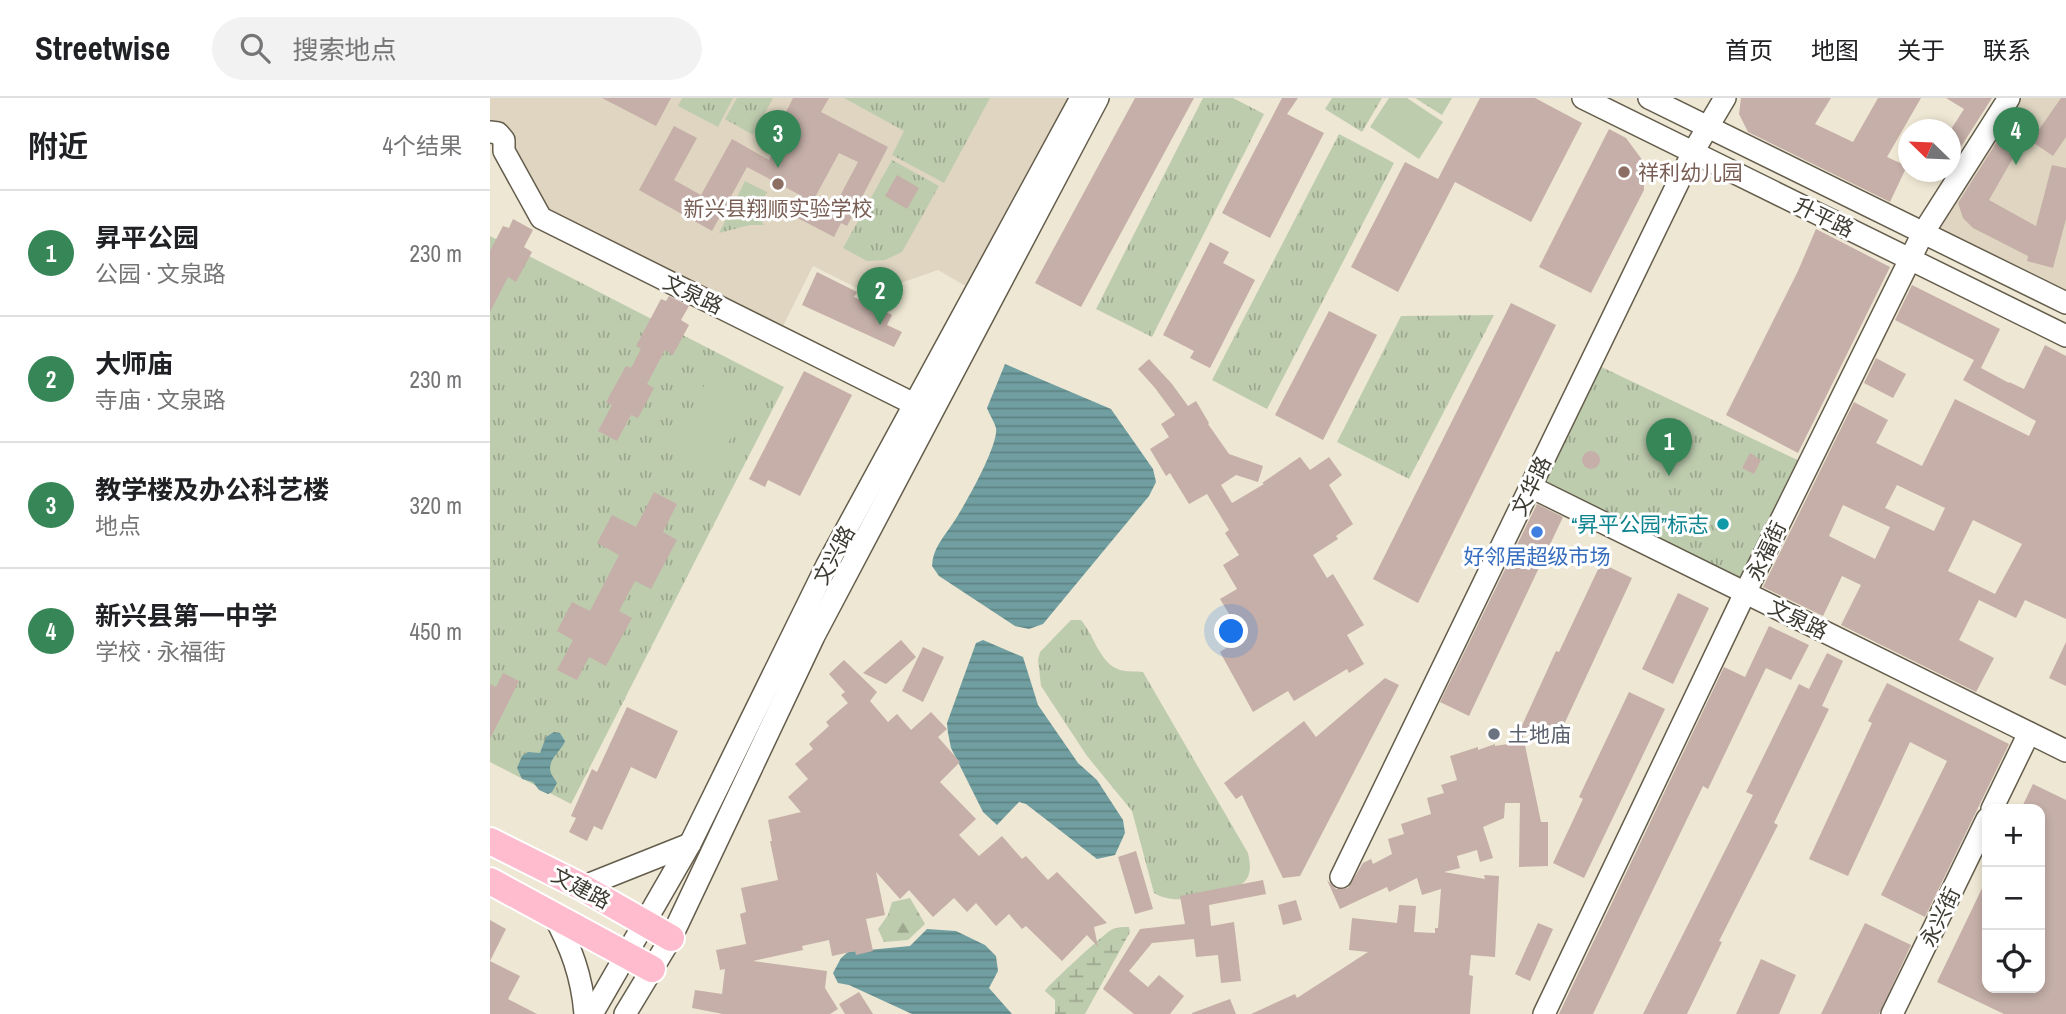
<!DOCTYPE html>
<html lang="zh">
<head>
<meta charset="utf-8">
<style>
	:root { --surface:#fff; --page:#f2f2f2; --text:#202124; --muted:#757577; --line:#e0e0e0; --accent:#368657 }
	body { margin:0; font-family:"Archivo Narrow","Noto Sans SC",sans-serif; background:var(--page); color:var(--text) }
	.controls { position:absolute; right:21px; bottom:21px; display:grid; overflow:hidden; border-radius:14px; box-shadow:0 4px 10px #0003 }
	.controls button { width:63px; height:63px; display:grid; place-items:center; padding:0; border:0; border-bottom:2px solid var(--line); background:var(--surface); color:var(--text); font:35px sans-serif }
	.compass { position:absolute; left:1408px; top:21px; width:63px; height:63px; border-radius:50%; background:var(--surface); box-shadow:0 4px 10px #0003; rotate:293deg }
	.you { position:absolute; left:742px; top:534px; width:24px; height:24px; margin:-18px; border:5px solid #fff; border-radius:50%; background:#1a73e8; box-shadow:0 0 0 10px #1a73e833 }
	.badge { display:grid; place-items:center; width:46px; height:46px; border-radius:50%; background:var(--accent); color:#fff; font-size:23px; font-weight:700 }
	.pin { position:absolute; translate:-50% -58px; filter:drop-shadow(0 2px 4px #0008) }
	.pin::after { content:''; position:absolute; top:37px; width:24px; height:21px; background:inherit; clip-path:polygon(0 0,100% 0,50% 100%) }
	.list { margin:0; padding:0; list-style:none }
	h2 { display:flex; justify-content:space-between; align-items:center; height:91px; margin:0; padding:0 28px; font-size:30px }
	h2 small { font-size:23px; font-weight:400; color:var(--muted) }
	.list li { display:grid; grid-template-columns:46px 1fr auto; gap:21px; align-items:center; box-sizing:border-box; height:126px; padding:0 28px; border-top:2px solid var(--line) }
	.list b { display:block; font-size:26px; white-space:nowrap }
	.list p { margin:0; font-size:23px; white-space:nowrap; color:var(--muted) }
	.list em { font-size:23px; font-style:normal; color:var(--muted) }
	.icon { flex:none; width:38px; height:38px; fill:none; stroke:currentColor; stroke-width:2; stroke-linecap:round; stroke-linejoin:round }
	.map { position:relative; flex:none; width:1576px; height:916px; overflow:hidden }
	header { display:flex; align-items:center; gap:42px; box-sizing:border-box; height:98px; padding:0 35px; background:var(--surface); border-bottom:2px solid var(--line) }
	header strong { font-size:33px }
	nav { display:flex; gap:38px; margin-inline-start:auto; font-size:24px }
	.search { width:490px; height:63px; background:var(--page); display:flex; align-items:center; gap:18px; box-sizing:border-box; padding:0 24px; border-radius:38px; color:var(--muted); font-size:26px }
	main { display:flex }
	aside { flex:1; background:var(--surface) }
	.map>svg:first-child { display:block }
	.education { fill:#dfd5c1 }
	.grass { fill:url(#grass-tufts) }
	.forest { fill:url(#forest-firs) }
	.wetland { fill:url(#wetland-marsh) }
	.garden { fill:#beccae }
	.water { fill:url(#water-rules) }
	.building { fill:#c5afa8; fill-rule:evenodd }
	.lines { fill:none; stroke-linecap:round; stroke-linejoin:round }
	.minor-casing { stroke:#645d4c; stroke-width:24 }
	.major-casing { stroke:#fff; stroke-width:30 }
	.minor { stroke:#fff; stroke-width:21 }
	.major { stroke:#febcce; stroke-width:26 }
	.education-dot { fill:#8d6e63; stroke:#fff; stroke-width:2.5 }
	.culture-dot { fill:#0f9aa8; stroke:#fff; stroke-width:2.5 }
	.shop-dot { fill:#3f7fe0; stroke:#fff; stroke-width:2.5 }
	.worship-dot { fill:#6b7280; stroke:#fff; stroke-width:2.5 }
	.labels { text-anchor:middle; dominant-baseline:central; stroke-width:6; stroke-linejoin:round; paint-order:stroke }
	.education-label { font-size:21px; fill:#785e54; stroke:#fff; text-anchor:start }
	.street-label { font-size:21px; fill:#3c3931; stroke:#fff }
	.culture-label { font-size:21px; fill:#0d838f; stroke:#fff; text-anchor:end }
	.shop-label { font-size:21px; fill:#366cbe; stroke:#fff }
	.worship-label { font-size:21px; fill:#5b616d; stroke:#fff; text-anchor:start }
</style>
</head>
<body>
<header>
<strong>Streetwise</strong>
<div class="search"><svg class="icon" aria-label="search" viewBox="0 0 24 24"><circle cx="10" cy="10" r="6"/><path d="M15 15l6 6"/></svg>搜索地点</div>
<nav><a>首页</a><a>地图</a><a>关于</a><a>联系</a></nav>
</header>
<main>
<aside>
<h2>附近<small>4个结果</small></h2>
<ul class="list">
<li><span class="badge">1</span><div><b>昇平公园</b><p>公园 · 文泉路</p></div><em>230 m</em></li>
<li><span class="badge">2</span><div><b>大师庙</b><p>寺庙 · 文泉路</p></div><em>230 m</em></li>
<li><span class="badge">3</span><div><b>教学楼及办公科艺楼</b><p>地点</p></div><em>320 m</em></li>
<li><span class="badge">4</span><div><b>新兴县第一中学</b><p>学校 · 永福街</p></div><em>450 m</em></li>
</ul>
</aside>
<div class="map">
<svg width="1576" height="916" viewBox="0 0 1576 916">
	<defs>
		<pattern id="grass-tufts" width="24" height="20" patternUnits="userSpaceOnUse" patternTransform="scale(1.75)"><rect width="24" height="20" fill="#beccae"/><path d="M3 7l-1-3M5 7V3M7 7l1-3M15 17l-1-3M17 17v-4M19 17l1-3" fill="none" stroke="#9ca78e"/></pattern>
		<pattern id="forest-firs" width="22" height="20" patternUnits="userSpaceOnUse" patternTransform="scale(1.75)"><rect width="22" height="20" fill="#beccae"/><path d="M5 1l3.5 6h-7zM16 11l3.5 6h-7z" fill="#9ca78e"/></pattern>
		<pattern id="wetland-marsh" width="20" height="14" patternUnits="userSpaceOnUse" patternTransform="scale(1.75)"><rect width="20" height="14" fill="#beccae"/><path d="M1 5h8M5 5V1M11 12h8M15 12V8" fill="none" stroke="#9ca78e"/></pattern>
		<pattern id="water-rules" width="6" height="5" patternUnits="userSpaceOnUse" patternTransform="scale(1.75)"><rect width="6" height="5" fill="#719fa1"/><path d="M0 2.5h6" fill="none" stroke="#5e8384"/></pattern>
	</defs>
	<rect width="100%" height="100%" fill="#eee7d3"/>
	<g class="education">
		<polygon points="0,0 591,0 486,194 448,172 379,196 323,168 288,238 51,120 0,46"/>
		<polygon points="1519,0 1576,0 1576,205 1433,135"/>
	</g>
	<g class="grass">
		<polygon points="192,0 243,0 228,29 188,8"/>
		<polygon points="247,0 283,0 263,37 235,21"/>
		<polygon points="354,0 500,0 454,85 402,57 414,33"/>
		<polygon points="713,0 743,0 774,16 662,239 606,211"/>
		<polygon points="842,0 892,0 872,34 835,11"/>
		<polygon points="925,0 962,0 952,17"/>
		<polygon points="849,36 904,65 777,311 722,282"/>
		<polygon points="402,62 449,88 412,154 395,162 377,163 353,150"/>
		<polygon points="255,83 277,94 266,115 274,127 260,127 229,135"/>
		<polygon points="0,138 294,289 81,706 0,664"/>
		<polygon points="1004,217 919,381 847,344 911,218"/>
		<polygon points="1101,264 1318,367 1255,495 1041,389"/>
		<path d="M581,522H591C604,537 610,566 630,572C637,574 646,573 653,574L758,755C761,769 762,780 749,788C723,794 689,810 664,795L642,713L597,658L551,588L548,562L550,554Z"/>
	</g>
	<polygon class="forest" points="420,800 435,826 418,842 394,844 388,831 398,817 402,804"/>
	<path class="wetland" d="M632,829H639L640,834L595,916H565V902L555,893C557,888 614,836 621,832C624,830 628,830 632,829Z"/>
	<g class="garden">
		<polygon points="899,0 917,0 953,24 929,61 880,29"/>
		<polygon points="221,275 263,298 223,373 180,350"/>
	</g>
	<g class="water">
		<path d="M515,266L621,311L663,371L666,384L659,398L553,526L539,531L525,528L449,478L442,468C443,450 453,440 463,425C474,409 509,347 506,330C504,323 499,316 497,310Z"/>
		<polygon points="493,542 533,559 548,607 588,665 607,682 633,722 635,735 625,757 607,761 536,706 529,704 507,727 493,714 461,650 458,635 457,625 486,545"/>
		<path d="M64,634L70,635L75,643C72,653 56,662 61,675C62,678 65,681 67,685L62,694L58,696L49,692L43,684L32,681L27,670L32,658L38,654L50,655L56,639Z"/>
		<polygon points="437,831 466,833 495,847 506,858 508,873 499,890 522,916 422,916 359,887 348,885 343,875 351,860 358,854 420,848"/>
	</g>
	<g class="building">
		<polygon points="112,0 181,0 166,28"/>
		<path d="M303,0H339L331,14L398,49L357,128L351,125L344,139L300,116L310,97L257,69L222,133L149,92L184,28L207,40L184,82L211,97L242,41L279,62L299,22L294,18ZM349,55L368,64L342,113L323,103Z"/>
		<polygon points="645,0 704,0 591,209 545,185"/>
		<polygon points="792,0 808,0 797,16 834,35 780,140 732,115"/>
		<polygon points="990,0 1045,0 1092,25 1041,124 965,84 908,194 861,169 915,64 948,81"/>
		<polygon points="1251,0 1341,0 1325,26 1363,44 1388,0 1431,0 1397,59 1417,68 1400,104 1258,34 1249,16"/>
		<polygon points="1456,0 1502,0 1460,66 1460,33 1474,11"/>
		<polygon points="1571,0 1576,0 1576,39 1563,58 1541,43"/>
		<polygon points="1522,20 1539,32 1499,102 1546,128 1562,67 1576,70 1576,121 1563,170 1537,163 1538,158 1483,130 1473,120 1468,105"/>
		<polygon points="1119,31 1136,40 1153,63 1154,92 1101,195 1049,169"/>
		<polygon points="407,77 429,90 417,111 395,98"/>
		<polygon points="23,121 43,132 34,149 42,154 26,184 18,179 0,214 0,153 13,128 19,130"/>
		<polygon points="1326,131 1400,169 1308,355 1236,317 1308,173"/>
		<polygon points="720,144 739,154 733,165 765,182 720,270 700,260 704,253 673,237"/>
		<polygon points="327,174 367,194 364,199 402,217 397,227 412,234 404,249 312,207"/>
		<path d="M1422,187L1510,231L1491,270L1519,285V284L1534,291L1555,247L1576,258V521L1535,502L1526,520L1489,502L1469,542L1504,560L1486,594L1351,527L1371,487L1352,478L1333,518L1273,489L1364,304L1398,322L1386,345L1432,368L1465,301L1539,338L1546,323L1473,282L1484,262L1405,222ZM1407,387L1455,410L1444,433L1395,410ZM1353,407L1400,429L1385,461L1339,438ZM1483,422L1532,446L1505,496L1458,473Z"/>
		<polygon points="179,198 199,208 191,222 199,227 183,257 175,252 157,286 164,290 148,320 141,317 127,343 108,333 122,307 116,304 136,268 141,270 151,251 146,248 171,201 176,203"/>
		<polygon points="1021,205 1066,227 928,505 883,481"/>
		<polygon points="839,213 887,237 833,342 785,317"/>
		<polygon points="1386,260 1416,276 1403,300 1374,285"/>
		<polygon points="659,261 682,286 698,308 706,303 719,325 718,326 739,356 773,368 768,384 746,377 731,387 742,405 774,386 772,385 810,359 820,372 839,359 852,377 839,387 863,426 846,438 848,441 823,457 837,480 843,476 874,527 857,537 874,566 859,575 857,571 804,603 798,593 763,614 730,554 753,539 730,501 747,491 733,467 749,457 735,435 739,432 717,396 699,406 680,375 676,378 660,351 679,339 671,326 685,317 665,290 648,271"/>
		<polygon points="314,273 362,297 310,398 278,382 275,389 259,381"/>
		<circle cx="1101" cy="362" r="9"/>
		<polygon points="1260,355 1271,362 1264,376 1252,370"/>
		<polygon points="164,394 187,406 173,434 187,442 161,491 145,483 129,513 142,520 116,568 99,559 87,582 67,572 83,542 67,533 82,504 100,513 129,457 107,445 122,417 146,429"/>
		<polygon points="1047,406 1073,419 979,618 950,604"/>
		<polygon points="1111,465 1142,480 1064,648 1032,633 1051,724 1058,724 1058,768 1029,769 1030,705 1015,705 1014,720 993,729 1003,760 990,764 987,752 967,758 970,770 954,774 995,781 994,777 1009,778 1005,859 981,857 979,877 983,878 980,916 761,916 805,896 807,900 878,854 859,852 862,820 907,825 909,807 926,808 924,834 945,835 945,830 948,830 951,791 932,797 927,780 899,794 897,789 850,811 837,782 846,791 858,790 873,765 881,761 883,766 902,756 898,741 914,736 911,726 941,716 937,700 954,695 951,687 967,682 960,658 988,649 988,652 1005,646 1005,648 1024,645 1066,553 1069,554"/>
		<polygon points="1188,495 1219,510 1183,586 1152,571"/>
		<polygon points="1279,528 1319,547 1301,582 1276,570 1218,691 1213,688 1103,916 1069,916 1234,569 1255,579"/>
		<polygon points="411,542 426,559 396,586 373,575"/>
		<polygon points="1576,544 1576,588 1559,580"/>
		<polygon points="433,549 454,559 433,604 412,593"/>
		<polygon points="1337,555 1353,563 1332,608 1339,611 1284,725 1288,727 1229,843 1232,844 1197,916 1153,916 1263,697 1256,694 1309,586 1319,591"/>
		<polygon points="354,562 387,594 380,603 398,624 407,616 421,632 441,614 457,631 448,639 470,664 450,684 486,721 469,737 489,758 512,738 532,761 536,758 558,782 567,774 617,825 604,829 608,849 597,837 572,863 536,828 532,831 519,816 506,828 486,805 477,814 464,800 443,819 419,792 410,801 386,774 395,817 376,821 383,853 366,857 365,853 342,858 339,842 312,848 313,852 263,863 337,873 335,890 348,911 340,916 233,916 202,910 205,892 232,896 235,871 230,872 226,852 256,846 250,816 256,814 251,790 288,782 280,743 282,743 278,722 311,714 298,699 318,681 305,666 323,651 319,646 339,628 336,624 358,605 351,597 355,594 339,576"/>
		<polygon points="13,575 29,583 0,641 0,586 6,589"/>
		<polygon points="895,580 909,587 810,778 793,780 752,697 746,701 734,685 814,623 826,639"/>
		<polygon points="1397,585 1519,646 1435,819 1391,797 1457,663 1420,644 1358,778 1319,761 1382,625 1378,623"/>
		<polygon points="1139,594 1175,611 1094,780 1063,765 1093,701 1089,699"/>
		<polygon points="137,609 188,633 166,681 141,669 112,732 104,728 97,743 79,734 86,720 81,718 102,671 107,674"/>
		<polygon points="1543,686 1576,702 1576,916 1514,916 1447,884 1497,780 1497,890 1550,890 1550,711 1531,711"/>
		<polygon points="646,753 663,811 645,816 628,759"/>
		<polygon points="773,782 776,796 719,807 721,828 744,824 751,883 731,885 728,857 706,859 704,841 662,845 639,873 658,889 669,877 694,898 680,916 644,916 613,891 650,831 695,826 690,798"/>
		<polygon points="806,802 812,822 793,827 788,807"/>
		<polygon points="0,822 16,831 0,863"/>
		<polygon points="1048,825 1063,831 1040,883 1025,876"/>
		<polygon points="1375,825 1421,847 1389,916 1331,916"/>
		<polygon points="1271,861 1306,877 1289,916 1246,916"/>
		<polygon points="0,863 30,878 18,901 47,916 0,916"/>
		<polygon points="369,894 383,916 355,916 349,906"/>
		<polygon points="740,901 746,916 702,916 702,915"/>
	</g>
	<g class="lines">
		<g class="minor-casing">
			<g id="minor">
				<polyline points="1093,0 1576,238"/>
				<polyline points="1159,0 1576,205"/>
				<polyline points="0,34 8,35 14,42 14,53 51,120 424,306"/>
				<polyline points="1041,389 1576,653"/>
				<polyline points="1502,711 1539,635"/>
				<polyline points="851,779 1203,54 1235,0"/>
				<polyline points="92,789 200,746"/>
				<path d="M63,816C81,849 92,878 95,916"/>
				<polyline points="102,916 200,746 337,467 591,0"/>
				<polyline points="135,916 181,840 324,538 608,0"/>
				<polyline points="1054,916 1255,495 1433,135 1519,0"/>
				<polyline points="1402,916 1497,721"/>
			</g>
		</g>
		<g class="major-casing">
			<g id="major">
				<polyline points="0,743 92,789 181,840"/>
				<polyline points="0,783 162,871"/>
			</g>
		</g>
		<use href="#minor" class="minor"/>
		<use href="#major" class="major"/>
	</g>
	<g class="education-dot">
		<circle cx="1134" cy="74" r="7"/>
		<circle cx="288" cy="86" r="7"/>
	</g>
	<circle class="culture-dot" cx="1233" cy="426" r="7"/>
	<circle class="shop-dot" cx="1047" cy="434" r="7"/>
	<circle class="worship-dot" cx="1004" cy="636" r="7"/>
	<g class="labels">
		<g class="education-label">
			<text x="1148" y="74">祥利幼儿园</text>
			<text x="288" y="110" text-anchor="middle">新兴县翔顺实验学校</text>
		</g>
		<g class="street-label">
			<text transform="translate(1334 119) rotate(26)">升平路</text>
			<text transform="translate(203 196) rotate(26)">文泉路</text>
			<text transform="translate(1041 388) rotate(-64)">文华路</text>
			<text transform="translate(1276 453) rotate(-64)">永福街</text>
			<text transform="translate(344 457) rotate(-62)">文兴路</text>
			<text transform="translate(1308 521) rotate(26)">文泉路</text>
			<text transform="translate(91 790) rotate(28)">文建路</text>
			<text transform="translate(1450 819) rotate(-64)">永兴街</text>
		</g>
		<g class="culture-label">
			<text x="1219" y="426">“昇平公园”标志</text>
		</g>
		<g class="shop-label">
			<text x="1047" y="458">好邻居超级市场</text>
		</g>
		<g class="worship-label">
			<text x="1018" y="636">土地庙</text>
		</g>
	</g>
</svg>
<div class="controls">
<button>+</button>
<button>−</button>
<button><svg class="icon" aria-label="locate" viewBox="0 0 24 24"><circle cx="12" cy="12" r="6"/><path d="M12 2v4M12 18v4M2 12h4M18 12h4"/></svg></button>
</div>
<svg class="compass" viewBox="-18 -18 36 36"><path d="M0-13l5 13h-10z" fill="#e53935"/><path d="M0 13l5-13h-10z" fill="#757577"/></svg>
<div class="you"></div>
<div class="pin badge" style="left:1179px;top:378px">1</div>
<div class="pin badge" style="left:390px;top:227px">2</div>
<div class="pin badge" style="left:288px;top:70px">3</div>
<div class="pin badge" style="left:1526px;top:67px">4</div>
</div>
</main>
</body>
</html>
